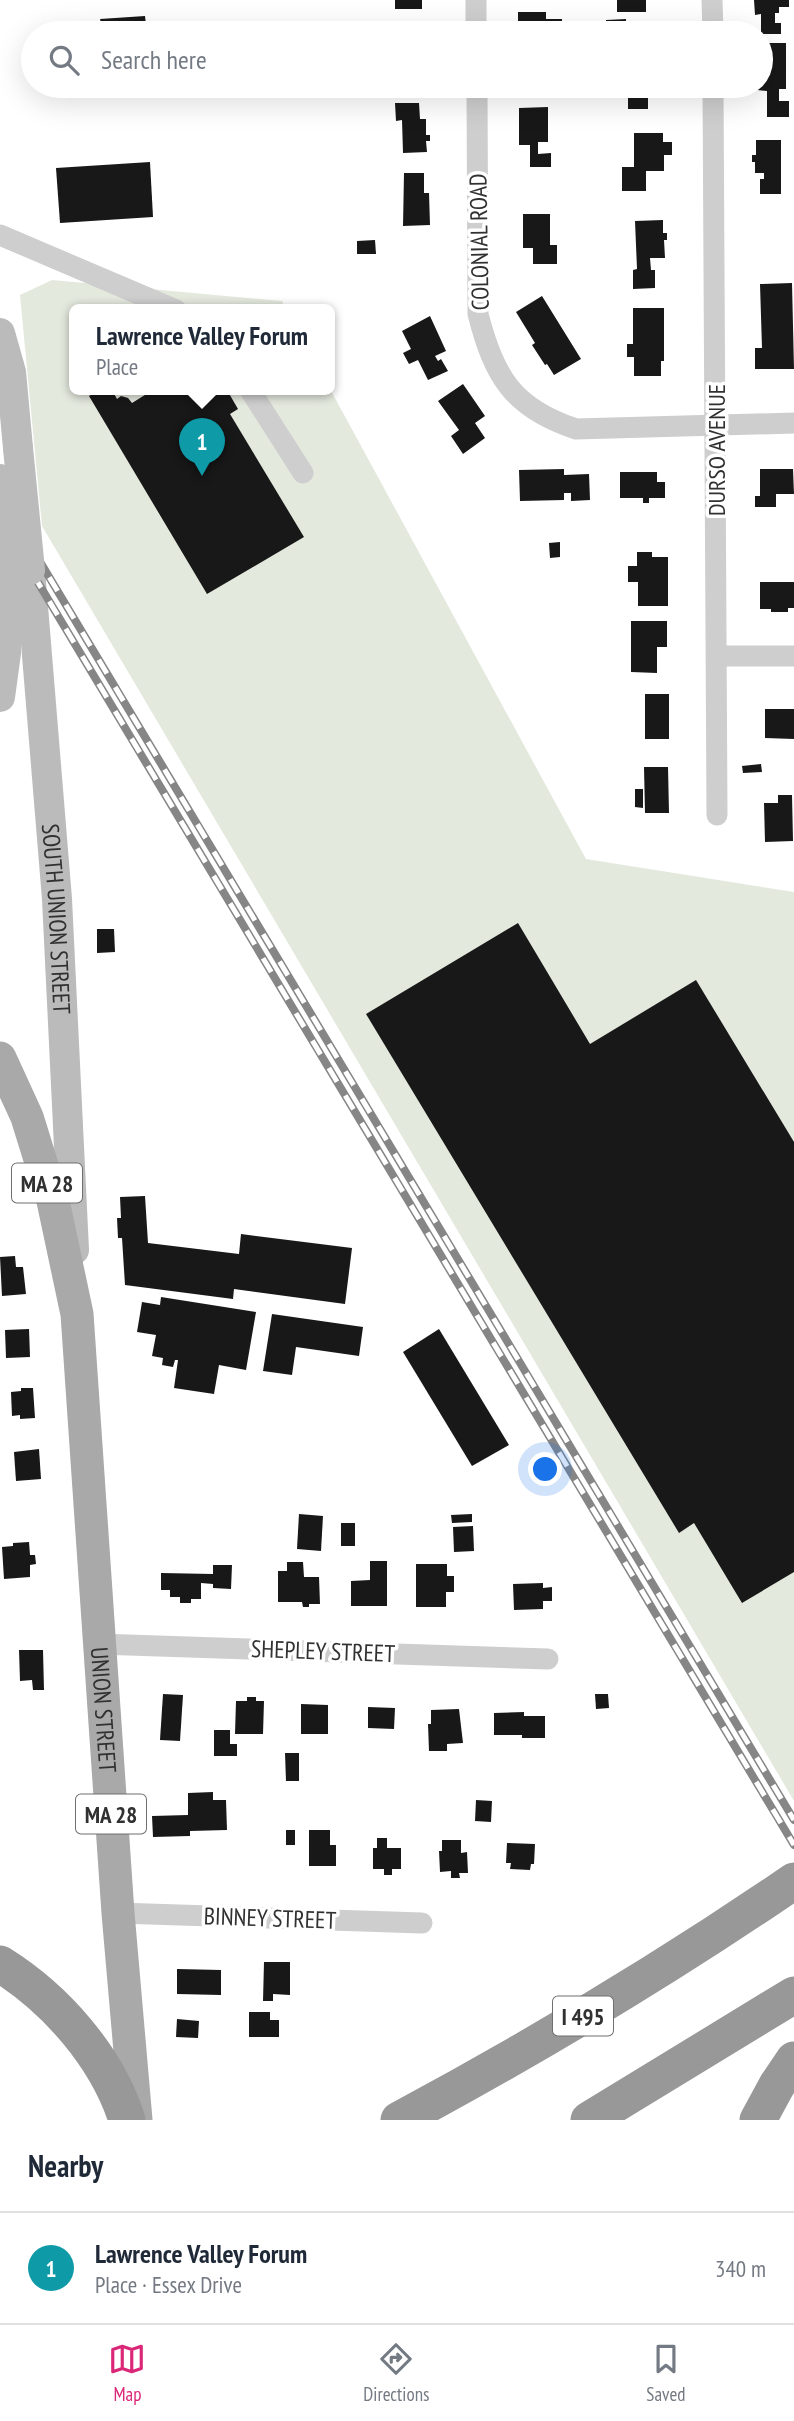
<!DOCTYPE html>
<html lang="en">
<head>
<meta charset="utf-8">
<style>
	:root { --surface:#fff; --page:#f6f6f7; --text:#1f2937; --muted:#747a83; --line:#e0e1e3; --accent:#db2777 }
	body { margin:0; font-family:"PT Sans Narrow",sans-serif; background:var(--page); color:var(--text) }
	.you { position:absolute; left:546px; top:1470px; width:24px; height:24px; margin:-18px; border:5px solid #fff; border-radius:50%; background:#1a73e8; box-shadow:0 0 0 10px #1a73e833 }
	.badge { display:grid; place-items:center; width:46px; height:46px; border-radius:50%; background:var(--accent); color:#fff; font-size:23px; font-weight:700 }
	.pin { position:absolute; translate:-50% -58px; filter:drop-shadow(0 2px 4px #0008) }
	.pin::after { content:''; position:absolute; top:37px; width:24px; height:21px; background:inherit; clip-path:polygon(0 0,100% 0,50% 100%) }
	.popup { position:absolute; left:69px; top:304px; width:266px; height:91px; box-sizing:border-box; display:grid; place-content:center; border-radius:10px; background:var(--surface); filter:drop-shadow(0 2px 5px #0005); font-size:23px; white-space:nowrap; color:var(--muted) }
	.popup b { font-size:26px; color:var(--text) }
	.popup::after { content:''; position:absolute; left:50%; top:100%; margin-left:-14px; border:14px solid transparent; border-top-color:var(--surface) }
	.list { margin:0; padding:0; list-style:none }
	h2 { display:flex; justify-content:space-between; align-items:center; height:91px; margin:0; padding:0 28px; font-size:30px }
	h2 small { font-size:23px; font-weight:400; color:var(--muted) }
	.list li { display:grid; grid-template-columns:46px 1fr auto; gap:21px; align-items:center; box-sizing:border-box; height:112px; padding:0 28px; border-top:2px solid var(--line) }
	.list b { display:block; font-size:26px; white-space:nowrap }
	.list p { margin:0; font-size:23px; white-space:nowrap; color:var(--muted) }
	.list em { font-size:23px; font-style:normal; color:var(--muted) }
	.icon { flex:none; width:38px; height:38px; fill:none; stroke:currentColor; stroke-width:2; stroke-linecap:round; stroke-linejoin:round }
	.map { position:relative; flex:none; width:794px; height:2120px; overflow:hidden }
	.search { position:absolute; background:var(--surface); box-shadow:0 7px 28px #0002; left:21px; right:21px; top:21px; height:77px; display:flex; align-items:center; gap:18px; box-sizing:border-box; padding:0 24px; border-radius:38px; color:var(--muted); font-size:26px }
	.sheet { height:203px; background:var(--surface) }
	nav { display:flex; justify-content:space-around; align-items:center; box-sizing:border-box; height:98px; border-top:2px solid var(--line); background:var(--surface); font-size:19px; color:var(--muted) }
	nav a { display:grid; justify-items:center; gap:4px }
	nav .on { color:var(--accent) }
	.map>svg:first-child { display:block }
	.green { fill:#e4e9de }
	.building { fill:#181818 }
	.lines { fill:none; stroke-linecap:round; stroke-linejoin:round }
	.minor { stroke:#cecece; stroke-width:21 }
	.secondary { stroke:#bbb; stroke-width:30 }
	.primary { stroke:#a9a9a9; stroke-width:33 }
	.motorway { stroke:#989898; stroke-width:37 }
	.rail-casing { stroke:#868686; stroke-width:8 }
	.rail { stroke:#fff; stroke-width:5; stroke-dasharray:16; stroke-linecap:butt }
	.secondary-bridge { stroke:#bbb; stroke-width:30 }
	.labels { text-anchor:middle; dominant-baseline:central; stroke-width:7; stroke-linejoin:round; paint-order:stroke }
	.shield { fill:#fff; stroke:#6f6f6f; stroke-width:2 }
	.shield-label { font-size:23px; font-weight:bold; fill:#313131 }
	.street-label { font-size:24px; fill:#313131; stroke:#fff }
</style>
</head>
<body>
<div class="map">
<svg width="794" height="2120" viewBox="0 0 794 2120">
	<rect width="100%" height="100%" fill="#fff"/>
	<polygon class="green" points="52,280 282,301 286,310 74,310 74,390 330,389 586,859 794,892 794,1801 42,526 20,295"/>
	<g class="building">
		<rect x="395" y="0" width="27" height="9"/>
		<rect x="617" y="0" width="29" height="12"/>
		<polygon points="754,0 789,0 789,7 779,7 779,13 775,13 775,23 781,23 781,34 761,34 761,14 755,15"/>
		<polygon points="518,12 546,12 546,19 562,19 562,33 518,33"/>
		<polygon points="145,16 147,33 44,33 43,27 101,23 100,19"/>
		<polygon points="626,19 626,32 606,32 606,20"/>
		<polygon points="764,43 786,43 786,89 779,89 779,101 789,101 789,117 767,117 767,91 757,90 757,86 761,86 761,53 764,53"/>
		<rect x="391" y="86" width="20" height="8"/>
		<polygon points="633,86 648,86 648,109 628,109 628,88"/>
		<polygon points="395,103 419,103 420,119 426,119 426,135 430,135 430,141 426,141 427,152 403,153 402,120 396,121"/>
		<polygon points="548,107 548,142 538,142 538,154 551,153 551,167 530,167 530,145 519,145 519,108"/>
		<polygon points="634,133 663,133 663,142 672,142 672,155 664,155 664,171 646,171 646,191 622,191 622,167 634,167"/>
		<polygon points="756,140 781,140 781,194 760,194 760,179 764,179 764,173 755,173 755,162 752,162 752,155 756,155"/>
		<polygon points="150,162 153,217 60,223 56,168"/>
		<polygon points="404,173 424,173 424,193 429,193 430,225 403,226"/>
		<polygon points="523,214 550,214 550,245 557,245 557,264 533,264 533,248 523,248"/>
		<polygon points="663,220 663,233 667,233 667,240 664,240 665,258 650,258 651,270 655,270 655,288 633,289 633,270 637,269 635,221"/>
		<polygon points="375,240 376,254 357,254 357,241"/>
		<polygon points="792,283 794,369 755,369 755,348 762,348 760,284"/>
		<polygon points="542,296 581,359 554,375 547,364 545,365 532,345 535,343 516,312"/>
		<polygon points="633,308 664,308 664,361 661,361 661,376 634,376 634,357 627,357 627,344 633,344"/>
		<polygon points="430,316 446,351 435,356 438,361 441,359 448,371 428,380 418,360 409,364 403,353 411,349 402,331"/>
		<polygon points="463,384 485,416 475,423 485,438 463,454 451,436 459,430 438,401"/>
		<polygon points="98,390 112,390 117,399 121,396 128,398 132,403 153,390 227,390 238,409 230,414 304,537 207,594 89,396"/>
		<polygon points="564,469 564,475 589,474 590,500 571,501 571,493 564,493 564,500 520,501 519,470"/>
		<polygon points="760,469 793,469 794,494 776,494 776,507 755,507 755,496 760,496"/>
		<polygon points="620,472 657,472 657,482 665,482 665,498 649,498 649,503 643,503 643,498 620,498"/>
		<polygon points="560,542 560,557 550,558 549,543"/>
		<polygon points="637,552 652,552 652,557 668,557 668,606 638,606 638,582 628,582 628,566 637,566"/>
		<polygon points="760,582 794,582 794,608 788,608 788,612 771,612 771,609 760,609"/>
		<polygon points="631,621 667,621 667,647 657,647 657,673 631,672"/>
		<rect x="645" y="694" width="24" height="45"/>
		<polygon points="765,709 794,709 794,739 765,738"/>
		<polygon points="761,764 762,772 743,773 742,766"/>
		<polygon points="644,767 668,767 669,813 645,813"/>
		<polygon points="635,789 643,789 643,808 635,807"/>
		<polygon points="778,795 792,795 793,841 765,842 764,803 778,803"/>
		<polygon points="518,923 590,1044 696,980 794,1142 794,1572 742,1603 694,1523 679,1533 366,1014"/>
		<polygon points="97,929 114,929 115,952 97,953"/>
		<polygon points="145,1196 148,1243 239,1254 241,1234 352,1248 345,1304 234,1289 233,1299 125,1285 122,1238 118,1238 117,1218 121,1218 120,1197"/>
		<polygon points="15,1256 16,1267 23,1267 26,1294 2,1296 0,1257"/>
		<polygon points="161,1297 256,1312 246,1370 219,1365 214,1394 174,1388 178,1360 175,1360 173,1367 162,1365 163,1358 152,1356 156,1335 137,1332 142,1302 160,1305"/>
		<polygon points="272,1314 363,1327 359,1356 296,1347 292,1375 263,1371"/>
		<polygon points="29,1329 30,1357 6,1358 5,1330"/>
		<polygon points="439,1329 509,1445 472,1466 403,1352"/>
		<polygon points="21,1388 33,1388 35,1418 20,1419 20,1415 12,1416 11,1392 21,1391"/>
		<polygon points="39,1449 41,1479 16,1481 14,1452"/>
		<polygon points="299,1514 323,1516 321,1551 297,1549"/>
		<polygon points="472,1514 472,1522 452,1523 451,1515"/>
		<rect x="341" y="1523" width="14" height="23"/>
		<polygon points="473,1526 474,1551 454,1552 453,1527"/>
		<polygon points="29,1542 30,1555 35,1555 36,1564 30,1565 30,1577 4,1579 2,1547 13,1546 13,1543"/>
		<polygon points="370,1561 387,1561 387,1606 351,1606 351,1581 370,1580"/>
		<polygon points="287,1562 303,1562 304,1577 319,1577 320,1604 309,1604 309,1607 303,1607 302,1602 278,1602 278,1571 287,1571"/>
		<polygon points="416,1564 447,1564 447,1576 454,1576 454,1592 446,1592 446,1607 416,1607"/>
		<polygon points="213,1565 232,1565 231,1589 213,1588 213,1584 201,1583 201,1599 191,1599 191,1603 180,1603 180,1597 170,1597 170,1590 161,1590 161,1573 213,1574"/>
		<polygon points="543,1583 543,1588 552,1587 552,1601 543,1601 543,1609 514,1610 513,1584"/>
		<polygon points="19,1650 43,1650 44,1690 33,1690 32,1680 20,1681"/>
		<polygon points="163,1694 183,1695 180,1741 160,1740"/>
		<polygon points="595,1694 608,1694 609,1708 596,1709"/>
		<polygon points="247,1697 256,1697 256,1701 264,1701 263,1734 235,1734 236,1701 247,1701"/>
		<polygon points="301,1704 328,1705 328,1734 301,1734"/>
		<polygon points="368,1707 395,1708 394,1729 368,1728"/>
		<polygon points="459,1709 463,1743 447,1744 447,1751 429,1751 428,1724 431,1724 431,1710"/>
		<polygon points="524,1712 524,1716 545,1716 545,1738 522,1738 522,1735 494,1735 494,1713"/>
		<polygon points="214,1730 230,1730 230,1744 237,1744 237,1756 214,1756"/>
		<polygon points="285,1753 299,1753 299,1781 286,1781"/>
		<polygon points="213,1792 213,1800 226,1800 227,1830 190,1831 190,1836 153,1837 152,1816 188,1815 188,1793"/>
		<polygon points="476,1800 492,1801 491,1822 475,1821"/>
		<rect x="286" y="1830" width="9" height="15"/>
		<polygon points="309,1830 330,1830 330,1845 336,1845 336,1866 309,1866"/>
		<polygon points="377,1838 387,1838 387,1848 401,1848 401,1869 392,1869 392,1875 384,1875 384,1869 373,1869 373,1848 377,1848"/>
		<polygon points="442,1840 461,1840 461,1853 467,1852 468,1873 459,1873 460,1878 451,1878 451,1871 440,1872 439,1851 442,1851"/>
		<polygon points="507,1843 535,1844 534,1864 531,1864 530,1870 510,1869 511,1863 506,1863"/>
		<polygon points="264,1962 290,1962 290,1995 273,1994 273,2001 263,2001"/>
		<polygon points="177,1969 221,1970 221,1995 177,1994"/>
		<polygon points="249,2012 270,2012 270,2020 279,2020 279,2037 249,2037"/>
		<polygon points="177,2019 199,2021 198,2038 176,2037"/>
	</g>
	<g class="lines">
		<g class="minor">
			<polyline points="476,0 476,33"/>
			<polyline points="712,0 713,33"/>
			<path d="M477,86L478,314C494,377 513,408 576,429L794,423"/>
			<polyline points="713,86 717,815"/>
			<polyline points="0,235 176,310"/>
			<polyline points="250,390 303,473"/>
			<polyline points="717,656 794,656"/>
			<polyline points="98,1644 548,1659"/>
			<polyline points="118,1913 422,1923"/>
		</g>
		<g class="secondary">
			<polyline points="0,333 11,372 18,448"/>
			<path id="s1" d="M30,570L57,899L74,1250"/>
			<polyline points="0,697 6,653 7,561"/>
		</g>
		<path class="primary" id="s2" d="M0,1058L27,1117L53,1201L77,1314L118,1913L136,2120"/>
		<g class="motorway">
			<path d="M0,1964C56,1999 107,2057 127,2120"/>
			<path d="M399,2120C535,2047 667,1968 794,1881"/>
			<polyline points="589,2120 794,1995"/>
			<polyline points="758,2120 777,2085 794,2060"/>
		</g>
		<g class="rail-casing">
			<g id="rail">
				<polyline points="0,495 794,1820"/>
				<polyline points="0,519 794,1845"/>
			</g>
		</g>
		<use href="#rail" class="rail"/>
		<g class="secondary-bridge">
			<polyline points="18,448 30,570"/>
			<polyline points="0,479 7,561"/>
		</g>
	</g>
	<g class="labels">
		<g class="shield">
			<rect x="12" y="1163.5" width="70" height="39" rx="5"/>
			<rect x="76" y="1794.5" width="70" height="39" rx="5"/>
			<rect x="553" y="1996.5" width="60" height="39" rx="5"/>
		</g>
		<g class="shield-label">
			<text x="47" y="1183">MA 28</text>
			<text x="111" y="1814">MA 28</text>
			<text x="583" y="2016">I 495</text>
		</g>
		<g class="street-label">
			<text transform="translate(479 242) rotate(-91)">COLONIAL ROAD</text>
			<text transform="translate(716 450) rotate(-90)">DURSO AVENUE</text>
			<text stroke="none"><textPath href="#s1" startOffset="350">SOUTH UNION STREET</textPath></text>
			<text transform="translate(323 1651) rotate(2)">SHEPLEY STREET</text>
			<text stroke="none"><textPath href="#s2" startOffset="665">UNION STREET</textPath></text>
			<text transform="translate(270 1918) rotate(2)">BINNEY STREET</text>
		</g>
	</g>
</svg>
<div class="you"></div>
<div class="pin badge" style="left:202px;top:476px;background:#0f9aa8">1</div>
<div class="popup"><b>Lawrence Valley Forum</b>Place</div>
<div class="search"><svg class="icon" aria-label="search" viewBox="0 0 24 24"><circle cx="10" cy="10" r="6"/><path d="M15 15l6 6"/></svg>Search here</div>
</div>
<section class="sheet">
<h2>Nearby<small></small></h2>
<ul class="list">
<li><span class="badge" style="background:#0f9aa8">1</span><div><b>Lawrence Valley Forum</b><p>Place · Essex Drive</p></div><em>340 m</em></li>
</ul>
</section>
<nav>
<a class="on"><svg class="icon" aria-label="map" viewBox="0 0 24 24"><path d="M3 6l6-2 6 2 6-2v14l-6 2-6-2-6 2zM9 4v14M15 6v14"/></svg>Map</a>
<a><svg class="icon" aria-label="directions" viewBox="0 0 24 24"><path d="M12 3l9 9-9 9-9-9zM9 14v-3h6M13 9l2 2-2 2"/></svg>Directions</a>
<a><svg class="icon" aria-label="saved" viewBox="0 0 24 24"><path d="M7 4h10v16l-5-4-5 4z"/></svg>Saved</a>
</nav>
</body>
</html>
